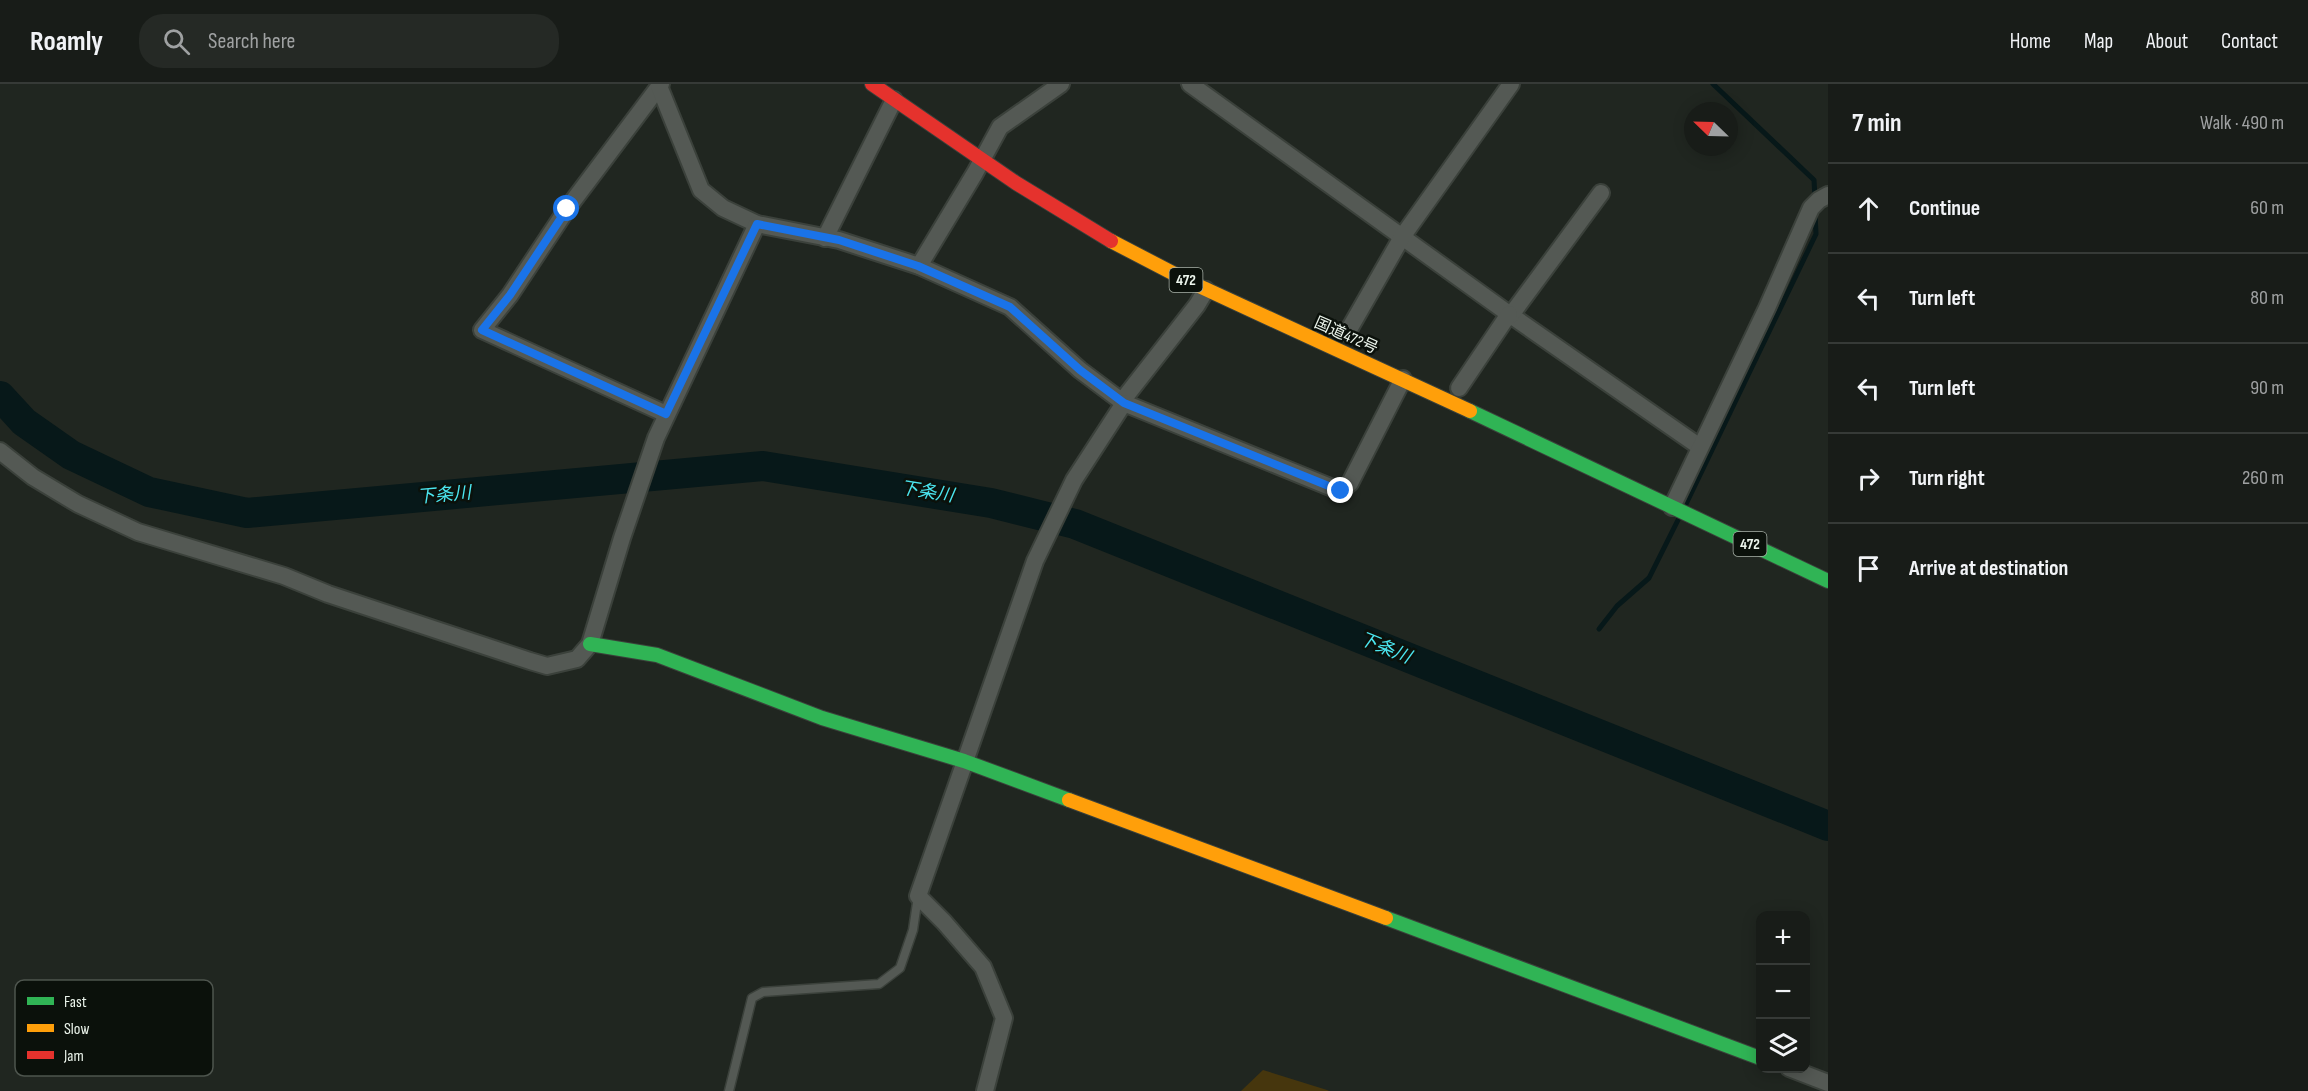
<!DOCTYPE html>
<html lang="en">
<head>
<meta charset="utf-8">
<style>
	:root { --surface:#181c18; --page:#252925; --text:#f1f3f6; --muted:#9fa1a2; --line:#363a37 }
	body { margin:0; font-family:"Sofia Sans Condensed","Noto Sans JP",sans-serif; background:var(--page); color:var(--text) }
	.controls { position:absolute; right:18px; bottom:18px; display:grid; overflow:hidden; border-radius:12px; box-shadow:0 3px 15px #0003 }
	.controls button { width:54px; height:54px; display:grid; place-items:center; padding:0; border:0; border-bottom:2px solid var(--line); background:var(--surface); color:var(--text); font:30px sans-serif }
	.compass { position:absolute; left:1684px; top:18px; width:54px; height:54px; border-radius:50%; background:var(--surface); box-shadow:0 3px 15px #0003; rotate:293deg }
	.stop { position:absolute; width:18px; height:18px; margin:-14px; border:4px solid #1a73e8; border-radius:50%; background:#fff }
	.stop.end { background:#1a73e8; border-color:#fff; box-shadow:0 2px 6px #0008 }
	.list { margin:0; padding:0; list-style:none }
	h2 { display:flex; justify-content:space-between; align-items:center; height:78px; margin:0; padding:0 24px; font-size:26px }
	h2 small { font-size:20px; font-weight:400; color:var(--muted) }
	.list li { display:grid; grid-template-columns:39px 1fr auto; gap:18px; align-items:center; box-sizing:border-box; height:90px; padding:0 24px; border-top:2px solid var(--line) }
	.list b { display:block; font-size:22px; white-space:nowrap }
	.list em { font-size:20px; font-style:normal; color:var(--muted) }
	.icon { flex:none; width:33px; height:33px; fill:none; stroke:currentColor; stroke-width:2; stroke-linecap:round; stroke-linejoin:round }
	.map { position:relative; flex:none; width:1828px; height:1007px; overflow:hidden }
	header { display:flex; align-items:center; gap:36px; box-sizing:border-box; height:84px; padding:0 30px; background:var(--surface); border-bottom:2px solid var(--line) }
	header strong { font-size:28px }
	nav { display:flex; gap:33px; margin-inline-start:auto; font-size:21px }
	.search { width:420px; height:54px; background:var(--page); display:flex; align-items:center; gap:15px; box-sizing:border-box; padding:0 21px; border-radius:24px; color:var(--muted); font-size:22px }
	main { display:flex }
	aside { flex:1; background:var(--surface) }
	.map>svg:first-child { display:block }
	.green { fill:#46360d }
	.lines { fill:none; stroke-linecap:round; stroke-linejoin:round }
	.stream { stroke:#071819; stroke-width:5 }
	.river { stroke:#071819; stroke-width:30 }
	.lane-casing { stroke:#3b413b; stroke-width:11 }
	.street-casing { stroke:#3b413b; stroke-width:20 }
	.fast-casing { stroke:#3b413b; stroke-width:16 }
	.slow-casing { stroke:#3b413b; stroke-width:16 }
	.jam-casing { stroke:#3b413b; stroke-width:16 }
	.lane { stroke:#545954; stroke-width:8 }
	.street { stroke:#545954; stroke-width:16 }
	.fast { stroke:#30b455; stroke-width:14 }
	.slow { stroke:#ff9f0a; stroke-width:14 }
	.jam { stroke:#e5322d; stroke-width:14 }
	.route { stroke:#1a73e8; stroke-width:8 }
	.labels { text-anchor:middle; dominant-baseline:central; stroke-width:5; stroke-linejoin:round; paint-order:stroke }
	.shield { fill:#0b110b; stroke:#a8b1a8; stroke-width:1.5 }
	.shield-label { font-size:15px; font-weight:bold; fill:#ecf5ec }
	.street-label { font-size:16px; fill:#ecf5ec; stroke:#0b110b }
	.water-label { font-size:18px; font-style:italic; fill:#4be6f0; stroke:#0b110b }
	.key { fill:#0b110b; stroke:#4e554e; stroke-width:1.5 }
	.key-label { font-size:16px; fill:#ecf5ec }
</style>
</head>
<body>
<header>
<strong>Roamly</strong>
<div class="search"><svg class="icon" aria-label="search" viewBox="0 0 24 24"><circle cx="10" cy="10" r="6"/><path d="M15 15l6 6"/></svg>Search here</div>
<nav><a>Home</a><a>Map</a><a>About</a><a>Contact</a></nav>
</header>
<main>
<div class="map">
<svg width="1828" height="1007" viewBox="0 0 1828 1007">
	<rect width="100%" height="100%" fill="#202620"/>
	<polygon class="green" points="1263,986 1327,1006 1329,1007 1241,1007"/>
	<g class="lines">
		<g class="stream">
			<polyline points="1713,0 1814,96 1815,114"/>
			<polyline points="1686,420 1816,150 1815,129"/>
			<polyline points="1599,545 1617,522 1649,494 1678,436"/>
		</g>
		<polyline class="river" points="0,312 24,338 71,371 149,408 247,429 763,382 991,419 1075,440 1828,742"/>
		<g class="lane-casing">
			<polyline id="lane" points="729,1007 752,914 763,908 879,900 900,884 913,846 918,812"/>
		</g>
		<g class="street-casing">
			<g id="street">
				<polyline points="661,0 567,125 510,211 482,246 666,330"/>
				<polyline points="1190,0 1509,230 1700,363"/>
				<polyline points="659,2 701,106 723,124 757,140 839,156 919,182 1010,223 1080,286 1124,319 1340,407 1350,399 1403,295"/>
				<polyline points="825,154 894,16"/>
				<polyline points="919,182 975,89 1000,43 1061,0"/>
				<polyline points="1511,231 1601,109"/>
				<polyline points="1347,249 1402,153 1511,0"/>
				<polyline points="1459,304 1509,230"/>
				<polyline points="1122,317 1197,221 1206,206"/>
				<polyline points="0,367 33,393 78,420 138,448 284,492 328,510 530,577 547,582 577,575 590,560 622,454 656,354 757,140"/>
				<polyline points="1672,423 1767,224 1811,124 1819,116 1828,111"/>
				<polyline points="1789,984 1828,999"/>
				<polyline points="985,1007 1004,934 983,883 944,838 918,812 1035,477 1074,396 1124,319"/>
			</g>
		</g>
		<g class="fast-casing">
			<g id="fast">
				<polyline points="1470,327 1828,497"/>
				<polyline points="590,560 657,571 822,634 964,677 1069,716"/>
				<polyline points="1386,834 1760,974"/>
			</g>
		</g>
		<g class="slow-casing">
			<g id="slow">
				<polyline points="1111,157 1186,196 1470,327"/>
				<polyline points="1069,716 1386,834"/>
			</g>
		</g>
		<g class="jam-casing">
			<polyline id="jam" points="872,0 1016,99 1111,157"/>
		</g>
		<use href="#lane" class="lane"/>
		<use href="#street" class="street"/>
		<use href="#fast" class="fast"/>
		<use href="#slow" class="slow"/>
		<use href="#jam" class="jam"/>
	</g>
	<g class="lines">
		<polyline class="route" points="567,125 510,211 482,246 666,330 757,140 839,156 918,182 1010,223 1080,286 1124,319 1341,407"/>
	</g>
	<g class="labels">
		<g class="shield">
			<rect x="1169.5" y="184" width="33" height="24" rx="4.5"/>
			<rect x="1733.5" y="448" width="33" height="24" rx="4.5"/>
		</g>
		<g class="shield-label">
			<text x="1186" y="196">472</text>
			<text x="1750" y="460">472</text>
		</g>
		<g class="street-label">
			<text transform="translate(1346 252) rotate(24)">国道472号</text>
		</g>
		<g class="water-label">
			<text transform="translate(927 408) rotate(9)">下条川</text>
			<text transform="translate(444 411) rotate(-5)">下条川</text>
			<text transform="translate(1385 564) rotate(22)">下条川</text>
		</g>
	</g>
	<rect x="15" y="896" width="198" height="96" rx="9" class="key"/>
	<rect x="27" y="913" width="27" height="8" fill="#30b455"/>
	<rect x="27" y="940" width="27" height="8" fill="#ff9f0a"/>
	<rect x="27" y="967" width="27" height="8" fill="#e5322d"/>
	<g class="key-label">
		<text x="64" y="923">Fast</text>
		<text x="64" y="950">Slow</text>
		<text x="64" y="977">Jam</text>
	</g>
</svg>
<div class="controls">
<button>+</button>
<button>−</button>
<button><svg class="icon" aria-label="layers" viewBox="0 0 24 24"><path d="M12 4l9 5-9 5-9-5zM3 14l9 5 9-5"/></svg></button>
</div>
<svg class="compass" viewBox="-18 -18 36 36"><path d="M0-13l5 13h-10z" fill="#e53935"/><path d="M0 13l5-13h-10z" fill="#9fa1a2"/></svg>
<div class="stop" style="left:567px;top:125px"></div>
<div class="stop end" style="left:1341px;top:407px"></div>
</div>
<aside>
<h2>7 min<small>Walk · 490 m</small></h2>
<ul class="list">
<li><svg class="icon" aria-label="ahead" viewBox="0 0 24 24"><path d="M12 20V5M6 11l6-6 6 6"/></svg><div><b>Continue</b></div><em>60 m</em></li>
<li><svg class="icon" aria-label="left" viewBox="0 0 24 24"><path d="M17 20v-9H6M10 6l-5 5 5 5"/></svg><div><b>Turn left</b></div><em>80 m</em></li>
<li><svg class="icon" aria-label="left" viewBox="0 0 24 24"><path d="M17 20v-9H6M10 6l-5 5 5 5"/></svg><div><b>Turn left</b></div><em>90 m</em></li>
<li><svg class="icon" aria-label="right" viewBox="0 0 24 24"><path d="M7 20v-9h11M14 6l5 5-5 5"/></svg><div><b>Turn right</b></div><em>260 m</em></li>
<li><svg class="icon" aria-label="arrive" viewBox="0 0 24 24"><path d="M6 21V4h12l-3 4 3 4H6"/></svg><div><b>Arrive at destination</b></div></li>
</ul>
</aside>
</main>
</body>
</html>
